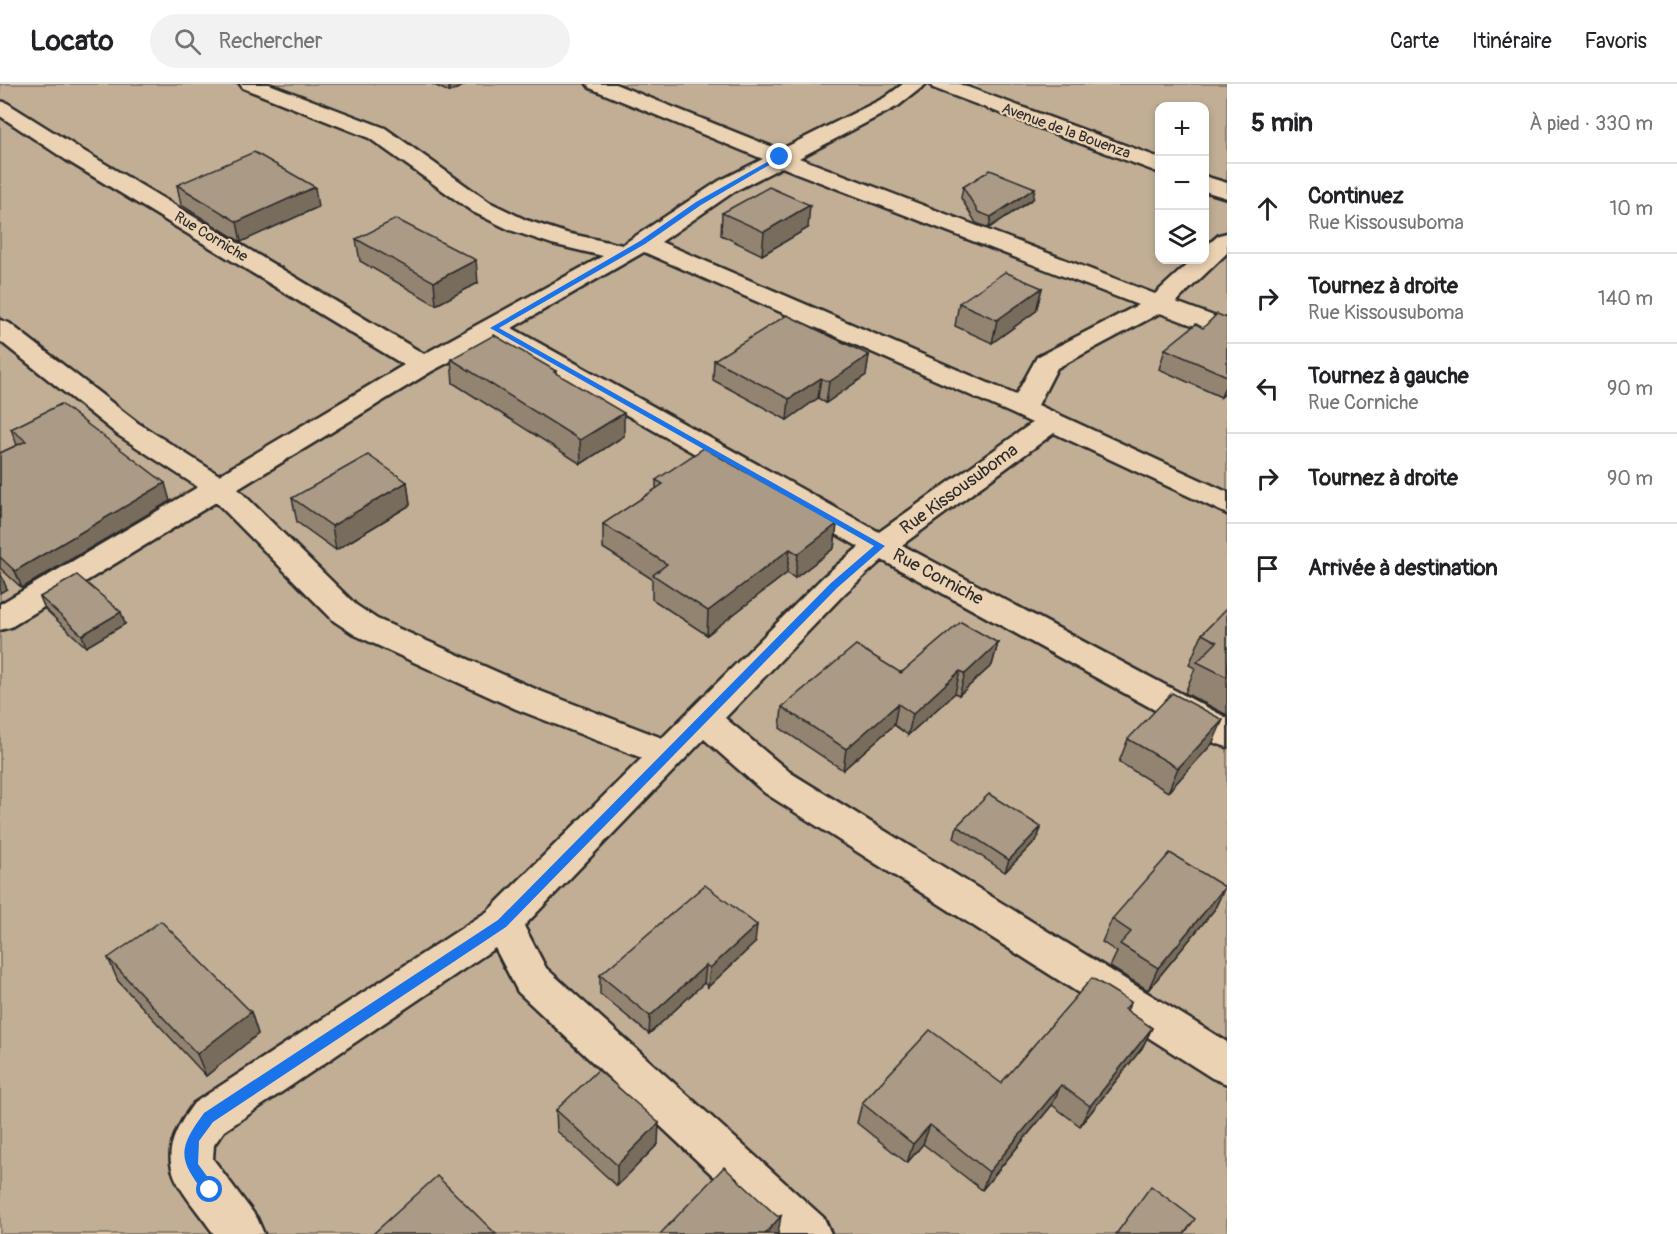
<!DOCTYPE html>
<html lang="fr">
<head>
<meta charset="utf-8">
<style>
	:root { --surface:#fff; --page:#f2f2f2; --text:#202124; --muted:#757577; --line:#e0e0e0 }
	body { margin:0; font-family:Pangolin,sans-serif; background:var(--page); color:var(--text) }
	.controls { position:absolute; right:18px; top:18px; display:grid; overflow:hidden; border-radius:12px; box-shadow:0 3px 9px #0003 }
	.controls button { width:54px; height:54px; display:grid; place-items:center; padding:0; border:0; border-bottom:2px solid var(--line); background:var(--surface); color:var(--text); font:30px sans-serif }
	.stop { position:absolute; width:18px; height:18px; margin:-14px; border:4px solid #1a73e8; border-radius:50%; background:#fff }
	.stop.end { background:#1a73e8; border-color:#fff; box-shadow:0 2px 6px #0008 }
	.list { margin:0; padding:0; list-style:none }
	h2 { display:flex; justify-content:space-between; align-items:center; height:78px; margin:0; padding:0 24px; font-size:26px }
	h2 small { font-size:20px; font-weight:400; color:var(--muted) }
	.list li { display:grid; grid-template-columns:39px 1fr auto; gap:18px; align-items:center; box-sizing:border-box; height:90px; padding:0 24px; border-top:2px solid var(--line) }
	.list b { display:block; font-size:22px; white-space:nowrap }
	.list p { margin:0; font-size:20px; white-space:nowrap; color:var(--muted) }
	.list em { font-size:20px; font-style:normal; color:var(--muted) }
	.icon { flex:none; width:33px; height:33px; fill:none; stroke:currentColor; stroke-width:2; stroke-linecap:round; stroke-linejoin:round }
	.map { position:relative; flex:none; width:1227px; height:1150px; overflow:hidden }
	header { display:flex; align-items:center; gap:36px; box-sizing:border-box; height:84px; padding:0 30px; background:var(--surface); border-bottom:2px solid var(--line) }
	header strong { font-size:28px }
	nav { display:flex; gap:33px; margin-inline-start:auto; font-size:21px }
	.search { width:420px; height:54px; background:var(--page); display:flex; align-items:center; gap:15px; box-sizing:border-box; padding:0 21px; border-radius:33px; color:var(--muted); font-size:22px }
	main { display:flex }
	aside { flex:1; background:var(--surface) }
	.map>svg:first-child { display:block }
	.green { fill:#c1ae95; stroke:#766c60; stroke-width:1.5; fill-rule:evenodd }
	.lines { fill:none; stroke-linecap:round; stroke-linejoin:round }
	.minor-casing { stroke:#2b2b2b; stroke-width:5 }
	.minor { fill:#ebd2b3; fill-rule:evenodd }
	.wall { fill:#938472; stroke:#2b2b2b; stroke-width:1.5 }
	.shaded-wall { fill:#786c5d; stroke:#2b2b2b; stroke-width:1.5 }
	.building { fill:#ab9a85; stroke:#2b2b2b; stroke-width:1.5 }
	.route { fill:#1a73e8 }
	.labels { text-anchor:middle; dominant-baseline:central; stroke-width:4.5; stroke-linejoin:round; paint-order:stroke }
	.far-street-label { font-size:15px; fill:#2b2b2b; stroke:#ebd2b3 }
	.street-label { font-size:18px; fill:#2b2b2b; stroke:#ebd2b3 }
</style>
</head>
<body>
<header>
<strong>Locato</strong>
<div class="search"><svg class="icon" aria-label="search" viewBox="0 0 24 24"><circle cx="10" cy="10" r="6"/><path d="M15 15l6 6"/></svg>Rechercher</div>
<nav><a>Carte</a><a>Itinéraire</a><a>Favoris</a></nav>
</header>
<main>
<div class="map">
<svg width="1227" height="1150" viewBox="0 0 1227 1150">
	<rect width="100%" height="100%" fill="#e0c8ab"/>
	<filter id="ink" filterUnits="userSpaceOnUse"><feTurbulence type="fractalNoise" baseFrequency=".0167" numOctaves="2"/><feDisplacementMap in="SourceGraphic" scale="12" xChannelSelector="R" yChannelSelector="G"/><feConvolveMatrix kernelMatrix="1 2 1 2 8 2 1 2 1" color-interpolation-filters="sRGB"/></filter>
	<g filter="url(#ink)">
		<path class="green" d="M0,0H1227V1150H0ZM1160,22H1204V176H1160Z"/>
		<g class="lines">
			<g class="minor-casing">
				<g id="minor">
					<path d="M240,0H269L385,44L489,118L526,136L566,149L622,161L719,97L763,75L590,4L587,0H615L780,66L884,14L903,0H926L898,22L799,74L1155,210L1192,176H1204V164L1219,151L1227,149V169L1176,218L1227,237V254L1160,229L1057,284L1038,321L1227,408V430L1054,349L902,461L1227,634V663L1215,659L882,476L845,509L725,634L791,689L1227,958V1000L1212,994L765,709L704,655L524,842L546,884L824,1134L831,1150H775L518,908L495,864L224,1047L214,1061L213,1075L257,1134L264,1150H214C176,1097 149,1080 194,1019L488,827L642,674L516,625L355,551L334,537L216,418L11,543L0,546V520L198,403L118,351L0,257V236L9,239L138,339L219,391L404,281L66,76L0,32V17L7,19L82,66L424,270L603,172L552,160L510,146L473,128L369,54L243,4ZM782,83L794,88L1138,221L1037,273L1016,311L661,158L735,107ZM644,168L1013,330L1032,339L879,448L512,244ZM493,255L859,463L823,493L662,654L540,607L377,535L356,521L238,405L432,287Z"/>
					<polygon points="930,0 959,0 1160,74 1160,89 933,4"/>
					<polygon points="1204,92 1227,99 1227,114 1204,107"/>
				</g>
			</g>
			<use href="#minor" class="minor"/>
		</g>
		<g class="wall">
			<polygon points="432,0 468,0 449,8"/>
			<polygon points="177,101 318,123 241,158 181,121"/>
			<polygon points="963,103 1033,115 989,144 976,139 961,114"/>
			<polygon points="722,129 808,144 762,171 721,151"/>
			<polygon points="356,155 478,199 436,221 360,177"/>
			<polygon points="1042,204 1036,227 992,259 955,242 959,219"/>
			<polygon points="1227,233 1227,308 1221,313 1159,285 1165,265 1203,244"/>
			<polygon points="869,271 866,291 826,319 818,314 787,336 713,296 714,276"/>
			<polygon points="451,275 556,287 556,290 624,352 581,380 453,299"/>
			<polygon points="11,345 170,417 22,504 0,484 0,369 17,361"/>
			<polygon points="656,396 837,440 834,464 795,494 787,489 707,551 652,515 652,495 603,464 603,440 656,405"/>
			<polygon points="407,398 410,421 336,466 297,438 292,414"/>
			<polygon points="40,513 125,540 86,563 45,525"/>
			<polygon points="1227,524 1227,631 1185,609 1195,584 1189,581 1202,550"/>
			<polygon points="998,559 992,581 959,611 955,609 908,651 894,641 843,686 780,644 782,623"/>
			<polygon points="1128,655 1212,660 1168,708 1119,678"/>
			<polygon points="957,742 1041,743 1037,755 1005,788 954,754"/>
			<polygon points="1225,803 1214,826 1148,906 1110,883 1117,868 1102,858 1112,835"/>
			<polygon points="755,859 708,903 704,899 649,950 600,910 600,891"/>
			<polygon points="108,874 251,928 258,950 206,992 118,897"/>
			<polygon points="1131,918 1127,927 1152,944 1142,964 1080,1042 1052,1021 982,1106 923,1060 907,1079 857,1039 862,1019 1001,999"/>
			<polygon points="556,1026 658,1060 617,1102 557,1047"/>
		</g>
		<g class="shaded-wall">
			<polygon points="449,0 468,0 449,8"/>
			<polygon points="315,103 318,123 241,158 237,138"/>
			<polygon points="1035,104 1033,115 989,144 991,133"/>
			<polygon points="810,121 808,144 762,171 764,148"/>
			<polygon points="476,176 478,199 436,221 434,198"/>
			<polygon points="1042,204 1036,227 992,259 997,236"/>
			<polygon points="869,271 866,291 826,319 829,298"/>
			<polygon points="821,294 818,314 787,336 789,315"/>
			<polygon points="1227,297 1227,308 1221,313"/>
			<polygon points="624,329 624,352 581,380 580,356"/>
			<polygon points="407,398 410,421 336,466 332,442"/>
			<polygon points="165,399 170,417 22,504 15,487"/>
			<polygon points="837,440 834,464 795,494 798,470"/>
			<polygon points="790,465 787,489 707,551 708,527"/>
			<polygon points="0,488 7,505 0,509"/>
			<polygon points="121,528 125,540 86,563 82,551"/>
			<polygon points="998,559 992,581 959,611 965,590"/>
			<polygon points="960,587 955,609 908,651 913,630"/>
			<polygon points="898,620 894,641 843,686 846,665"/>
			<polygon points="1223,636 1212,660 1168,708 1178,684"/>
			<polygon points="1041,743 1037,755 1005,788 1009,776"/>
			<polygon points="1225,803 1214,826 1148,906 1158,884"/>
			<polygon points="757,841 755,859 708,903 710,884"/>
			<polygon points="706,881 704,899 649,950 650,932"/>
			<polygon points="251,928 258,950 206,992 197,970"/>
			<polygon points="1152,944 1142,964 1080,1042 1090,1022"/>
			<polygon points="1061,1001 1052,1021 982,1106 989,1088"/>
			<polygon points="659,1039 658,1060 617,1102 617,1081"/>
			<polygon points="930,1041 923,1060 907,1079 913,1060"/>
			<polygon points="781,1132 778,1150 765,1150"/>
		</g>
		<g class="building">
			<polygon points="254,68 315,103 237,138 177,101"/>
			<polygon points="990,86 1035,104 991,133 978,128 963,103"/>
			<polygon points="769,103 810,121 764,148 722,129"/>
			<polygon points="396,135 476,176 434,198 356,155"/>
			<polygon points="1005,188 1042,204 997,236 959,219"/>
			<polygon points="1217,230 1227,234 1227,292 1165,265 1196,240 1203,244"/>
			<polygon points="787,231 869,271 829,298 821,294 789,315 714,276"/>
			<polygon points="494,251 556,287 554,288 624,329 580,356 451,275"/>
			<polygon points="61,320 165,399 15,487 0,473 0,369 26,357 11,345"/>
			<polygon points="704,364 837,440 798,470 790,465 708,527 653,491 667,480 603,440 663,400 656,396"/>
			<polygon points="368,371 407,398 332,442 292,414"/>
			<polygon points="77,491 121,528 82,551 40,513"/>
			<polygon points="1227,524 1227,593 1197,578 1217,558 1202,550"/>
			<polygon points="961,538 998,559 965,590 960,587 913,630 898,620 846,665 782,623 856,561 901,589"/>
			<polygon points="1172,609 1223,636 1178,684 1128,655"/>
			<polygon points="989,710 1041,743 1009,776 957,742"/>
			<polygon points="1170,769 1225,803 1158,884 1120,860 1131,848 1112,835"/>
			<polygon points="705,801 757,841 710,884 706,881 650,932 600,891"/>
			<polygon points="161,837 251,928 197,970 108,874"/>
			<polygon points="1092,894 1131,918 1125,925 1152,944 1090,1022 1061,1001 989,1088 930,1041 913,1060 862,1019 930,946 1001,999"/>
			<polygon points="598,986 659,1039 617,1081 556,1026"/>
			<polygon points="724,1083 777,1132 781,1132 765,1150 660,1150"/>
			<polygon points="437,1092 496,1150 373,1150"/>
			<polygon points="1151,1102 1195,1135 1184,1150 1116,1150"/>
		</g>
	</g>
	<path class="route" d="M778,72L783,73L701,121L645,160L499,244L885,462L837,504L506,843L213,1038L199,1057L198,1080L217,1106L215,1111H206C178,1075 177,1066 204,1029L498,836L831,499L874,462L490,244L640,157L696,118Z"/>
	<g class="labels">
		<g class="far-street-label">
			<text transform="translate(1066 47) rotate(20)">Avenue de la Bouenza</text>
			<text transform="translate(211 153) rotate(31)">Rue Corniche</text>
		</g>
		<g class="street-label">
			<text transform="translate(959 405) rotate(-36)">Rue Kissousuboma</text>
			<text transform="translate(938 493) rotate(28)">Rue Corniche</text>
		</g>
	</g>
</svg>
<div class="controls">
<button>+</button>
<button>−</button>
<button><svg class="icon" aria-label="layers" viewBox="0 0 24 24"><path d="M12 4l9 5-9 5-9-5zM3 14l9 5 9-5"/></svg></button>
</div>
<div class="stop" style="left:210px;top:1106px"></div>
<div class="stop end" style="left:780px;top:73px"></div>
</div>
<aside>
<h2>5 min<small>À pied · 330 m</small></h2>
<ul class="list">
<li><svg class="icon" aria-label="ahead" viewBox="0 0 24 24"><path d="M12 20V5M6 11l6-6 6 6"/></svg><div><b>Continuez</b><p>Rue Kissousuboma</p></div><em>10 m</em></li>
<li><svg class="icon" aria-label="right" viewBox="0 0 24 24"><path d="M7 20v-9h11M14 6l5 5-5 5"/></svg><div><b>Tournez à droite</b><p>Rue Kissousuboma</p></div><em>140 m</em></li>
<li><svg class="icon" aria-label="left" viewBox="0 0 24 24"><path d="M17 20v-9H6M10 6l-5 5 5 5"/></svg><div><b>Tournez à gauche</b><p>Rue Corniche</p></div><em>90 m</em></li>
<li><svg class="icon" aria-label="right" viewBox="0 0 24 24"><path d="M7 20v-9h11M14 6l5 5-5 5"/></svg><div><b>Tournez à droite</b></div><em>90 m</em></li>
<li><svg class="icon" aria-label="arrive" viewBox="0 0 24 24"><path d="M6 21V4h12l-3 4 3 4H6"/></svg><div><b>Arrivée à destination</b></div></li>
</ul>
</aside>
</main>
</body>
</html>
